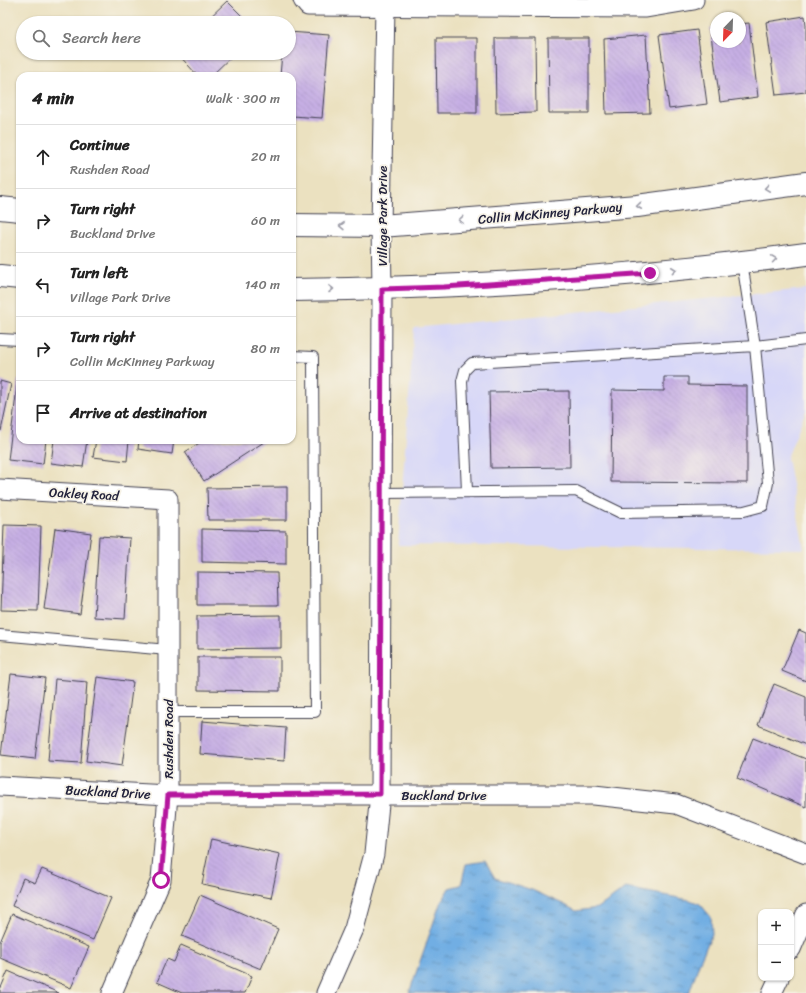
<!DOCTYPE html>
<html lang="en">
<head>
<meta charset="utf-8">
<style>
	:root { --surface:#fff; --page:#f6f6f6; --text:#222; --muted:#767676; --line:#e0e0e0 }
	body { margin:0; font-family:Sriracha,sans-serif; background:var(--page); color:var(--text) }
	.controls { position:absolute; right:12px; bottom:12px; display:grid; overflow:hidden; border-radius:8px; box-shadow:0 1px 3px #0004 }
	.controls button { width:36px; height:36px; display:grid; place-items:center; padding:0; border:0; border-bottom:1px solid var(--line); background:var(--surface); color:var(--text); font:20px sans-serif }
	.compass { position:absolute; left:710px; top:12px; width:36px; height:36px; border-radius:50%; background:var(--surface); box-shadow:0 1px 3px #0004; rotate:203deg }
	.stop { position:absolute; width:12px; height:12px; margin:-9px; border:3px solid #b5179e; border-radius:50%; background:#fff }
	.stop.end { background:#b5179e; border-color:#fff; box-shadow:0 1px 4px #0008 }
	.list { margin:0; padding:0; list-style:none }
	h2 { display:flex; justify-content:space-between; align-items:center; height:52px; margin:0; padding:0 16px; font-size:17px }
	h2 small { font-size:13px; font-weight:400; color:var(--muted) }
	.list li { display:grid; grid-template-columns:26px 1fr auto; gap:12px; align-items:center; box-sizing:border-box; height:64px; padding:0 16px; border-top:1px solid var(--line) }
	.list b { display:block; font-size:15px; white-space:nowrap }
	.list p { margin:0; font-size:13px; white-space:nowrap; color:var(--muted) }
	.list em { font-size:13px; font-style:normal; color:var(--muted) }
	.icon { flex:none; width:22px; height:22px; fill:none; stroke:currentColor; stroke-width:2; stroke-linecap:round; stroke-linejoin:round }
	.map { position:relative; flex:none; width:806px; height:993px; overflow:hidden }
	.search { position:absolute; background:var(--surface); box-shadow:0 1px 3px #0004; left:16px; top:16px; width:280px; height:44px; display:flex; align-items:center; gap:10px; box-sizing:border-box; padding:0 14px; border-radius:22px; color:var(--muted); font-size:15px }
	.panel { position:absolute; background:var(--surface); box-shadow:0 1px 3px #0004; left:16px; top:72px; width:280px; height:372px; border-radius:12px }
	.map>svg:first-child { display:block }
	.built { fill:#d7d7f8 }
	.water { fill:url(#water-ripples); stroke:#4a688f }
	.building { fill:url(#building-back-hatch) }
	.lines { fill:none; stroke-linecap:round; stroke-linejoin:round }
	.service-casing { stroke:#403f4f; stroke-width:12 }
	.minor-casing { stroke:#403f4f; stroke-width:21 }
	.tertiary-casing { stroke:#403f4f; stroke-width:24 }
	.service { stroke:#fff; stroke-width:10 }
	.minor { stroke:#fff; stroke-width:19 }
	.tertiary { stroke:#fff; stroke-width:22 }
	.oneway { stroke:#9c9ca7 }
	.route { stroke:#b5179e; stroke-width:5 }
	.labels { text-anchor:middle; dominant-baseline:central; stroke-width:3.5; stroke-linejoin:round; paint-order:stroke }
	.street-label { font-size:13px; fill:#22223b; stroke:#f7f3e8 }
</style>
</head>
<body>
<div class="map">
<svg width="806" height="993" viewBox="0 0 806 993">
	<defs>
		<pattern id="water-ripples" width="26" height="14" patternUnits="userSpaceOnUse"><rect width="26" height="14" fill="#71aee3"/><path d="M2 4q2-2 4 0t4 0M15 11q2-2 4 0t4 0" fill="none" stroke="#5c8db9"/></pattern>
		<pattern id="building-back-hatch" width="6" height="6" patternUnits="userSpaceOnUse"><rect width="6" height="6" fill="#c6afe4"/><path d="M-1 5l2 2M0 0l6 6M5-1l2 2" fill="none" stroke="#aa96c4"/></pattern>
	</defs>
	<rect width="100%" height="100%" fill="#f7f3e8"/>
	<filter id="ink" filterUnits="userSpaceOnUse"><feTurbulence type="fractalNoise" baseFrequency=".025" numOctaves="2"/><feDisplacementMap in="SourceGraphic" scale="8" xChannelSelector="R" yChannelSelector="G"/><feConvolveMatrix kernelMatrix="1 2 1 2 8 2 1 2 1" color-interpolation-filters="sRGB"/></filter>
	<filter id="wash" filterUnits="userSpaceOnUse"><feTurbulence type="fractalNoise" baseFrequency=".012" numOctaves="4" result="noise"/><feDisplacementMap in="SourceGraphic" scale="16" xChannelSelector="R" yChannelSelector="G"/><feGaussianBlur stdDeviation="0.9" result="paint"/><feColorMatrix in="noise" values="0 0 0 0 0 0 0 0 0 0 0 0 0 0 0 0 0 1.4 0 .05"/><feComposite in="paint" operator="in"/></filter>
	<g filter="url(#wash)">
		<rect width="100%" height="100%" fill="#ebe1c0"/>
		<polygon class="built" points="806,289 806,410 787,458 804,549 398,545 414,328"/>
		<polygon class="water" points="485,861 495,878 532,890 565,905 576,911 598,908 626,888 690,900 700,904 711,917 712,934 700,961 689,993 409,993 440,904 449,888 461,885 466,864"/>
		<g id="blocks">
			<g class="building">
				<polygon points="227,1 249,23 204,23"/>
				<polygon points="805,16 806,25 806,92 776,95 766,22"/>
				<polygon points="749,23 758,97 720,102 710,28 716,27 716,42 740,42 740,24"/>
				<polygon points="697,30 707,104 669,109 659,35"/>
				<polygon points="289,32 329,35 322,118 292,116 292,76 280,76 282,53 289,53"/>
				<polygon points="646,35 650,113 606,114 604,39"/>
				<polygon points="436,38 477,38 477,113 437,113"/>
				<polygon points="495,38 535,38 536,112 496,113"/>
				<polygon points="548,38 589,38 589,113 549,113"/>
				<polygon points="177,53 235,53 211,76 198,76"/>
				<polygon points="664,377 688,377 688,385 747,386 747,483 611,482 612,390 664,391"/>
				<polygon points="18,379 20,379 20,440 46,440 43,464 8,460"/>
				<polygon points="0,381 11,384 1,431 0,431"/>
				<polygon points="569,391 570,467 491,468 489,392"/>
				<polygon points="54,440 87,440 83,467 51,463"/>
				<polygon points="96,440 129,440 127,461 93,457"/>
				<polygon points="139,440 174,440 172,454 138,449"/>
				<polygon points="204,440 267,440 204,481 185,452"/>
				<polygon points="287,487 287,520 208,520 207,488"/>
				<polygon points="4,525 41,526 38,611 1,610"/>
				<polygon points="55,528 91,533 80,614 44,609"/>
				<polygon points="202,529 286,531 286,564 202,562"/>
				<polygon points="99,536 130,538 125,619 94,617"/>
				<polygon points="197,572 277,573 278,605 197,605"/>
				<polygon points="281,615 281,648 197,649 197,616"/>
				<polygon points="799,630 806,633 806,681 782,671"/>
				<polygon points="198,657 280,657 280,691 198,690"/>
				<polygon points="11,674 45,678 35,759 1,755"/>
				<polygon points="97,677 133,682 122,766 86,761"/>
				<polygon points="55,679 87,682 81,763 48,761"/>
				<polygon points="774,684 806,697 806,745 758,725"/>
				<polygon points="202,721 286,728 284,761 200,754"/>
				<polygon points="753,738 806,759 806,807 737,778"/>
				<polygon points="211,839 280,854 271,898 202,884"/>
				<polygon points="42,869 111,898 93,940 12,906 23,878 35,883"/>
				<polygon points="200,895 278,929 261,969 182,936"/>
				<polygon points="12,914 89,947 71,988 0,958 0,942"/>
				<polygon points="181,945 252,976 245,993 182,993 157,982 167,959 174,962"/>
				<polygon points="8,971 59,993 0,993 0,990"/>
			</g>
		</g>
	</g>
	<g filter="url(#ink)">
		<use href="#blocks" fill-opacity="0" stroke="#403f4f" stroke-width="1"/>
		<g class="lines">
			<g class="service-casing">
				<g id="service">
					<polyline points="742,262 755,346 806,340"/>
					<polyline points="0,339 20,340"/>
					<polyline points="382,493 576,491 621,513 744,511 763,506 768,483 755,346 472,363 465,370 462,381 467,491"/>
					<polyline points="0,635 168,650"/>
					<polyline points="168,712 315,712 313,357 292,356"/>
				</g>
			</g>
			<g class="minor-casing">
				<g id="minor">
					<polyline points="303,0 308,6 646,8 694,0"/>
					<polyline points="0,489 168,499 168,795 161,880 112,993"/>
					<polyline points="0,786 168,795 594,795 676,804 806,854"/>
					<polyline points="791,949 806,914"/>
					<polyline points="326,993 354,929 374,854 380,794 382,289 381,226 385,6"/>
					<polyline points="772,993 779,978"/>
				</g>
			</g>
			<g class="tertiary-casing">
				<g id="tertiary">
					<polyline points="0,208 20,210"/>
					<polyline points="292,225 381,226 637,206 806,183"/>
					<polyline points="0,276 20,278"/>
					<path d="M292,290C464,288 636,277 806,254"/>
				</g>
			</g>
			<use href="#service" class="service"/>
			<use href="#minor" class="minor"/>
			<use href="#tertiary" class="tertiary"/>
		</g>
		<defs><path id="oneway-chevron" d="M-2-3.5L2.5 0L-2 3.5" fill="none" stroke-width="1.6" stroke-linecap="round" stroke-linejoin="round"/></defs>
		<g class="oneway">
			<use href="#oneway-chevron" transform="translate(767 188) rotate(172)"/>
			<use href="#oneway-chevron" transform="translate(639 206) rotate(174)"/>
			<use href="#oneway-chevron" transform="translate(461 220) rotate(175)"/>
			<use href="#oneway-chevron" transform="translate(342 226) rotate(-179)"/>
			<use href="#oneway-chevron" transform="translate(774 259) rotate(-8)"/>
			<use href="#oneway-chevron" transform="translate(674 270) rotate(-6)"/>
			<use href="#oneway-chevron" transform="translate(331 289)"/>
		</g>
	</g>
	<g class="lines" filter="url(#ink)">
		<polyline class="route" points="161,880 168,795 380,794 382,289 444,287 650,273"/>
	</g>
	<g class="labels">
		<g class="street-label">
			<text transform="translate(550 213) rotate(-5)">Collin McKinney Parkway</text>
			<text transform="translate(382 216) rotate(-90)">Village Park Drive</text>
			<text transform="translate(84 494) rotate(3)">Oakley Road</text>
			<text transform="translate(168 739) rotate(-90)">Rushden Road</text>
			<text transform="translate(108 792) rotate(3)">Buckland Drive</text>
			<text x="444" y="795">Buckland Drive</text>
		</g>
	</g>
</svg>
<div class="controls">
<button>+</button>
<button>−</button>
</div>
<svg class="compass" viewBox="-18 -18 36 36"><path d="M0-13l5 13h-10z" fill="#e53935"/><path d="M0 13l5-13h-10z" fill="#767676"/></svg>
<div class="stop" style="left:161px;top:880px"></div>
<div class="stop end" style="left:650px;top:273px"></div>
<div class="search"><svg class="icon" aria-label="search" viewBox="0 0 24 24"><circle cx="10" cy="10" r="6"/><path d="M15 15l6 6"/></svg>Search here</div>
<section class="panel">
<h2>4 min<small>Walk · 300 m</small></h2>
<ul class="list">
<li><svg class="icon" aria-label="ahead" viewBox="0 0 24 24"><path d="M12 20V5M6 11l6-6 6 6"/></svg><div><b>Continue</b><p>Rushden Road</p></div><em>20 m</em></li>
<li><svg class="icon" aria-label="right" viewBox="0 0 24 24"><path d="M7 20v-9h11M14 6l5 5-5 5"/></svg><div><b>Turn right</b><p>Buckland Drive</p></div><em>60 m</em></li>
<li><svg class="icon" aria-label="left" viewBox="0 0 24 24"><path d="M17 20v-9H6M10 6l-5 5 5 5"/></svg><div><b>Turn left</b><p>Village Park Drive</p></div><em>140 m</em></li>
<li><svg class="icon" aria-label="right" viewBox="0 0 24 24"><path d="M7 20v-9h11M14 6l5 5-5 5"/></svg><div><b>Turn right</b><p>Collin McKinney Parkway</p></div><em>80 m</em></li>
<li><svg class="icon" aria-label="arrive" viewBox="0 0 24 24"><path d="M6 21V4h12l-3 4 3 4H6"/></svg><div><b>Arrive at destination</b></div></li>
</ul>
</section>
</div>
</body>
</html>
